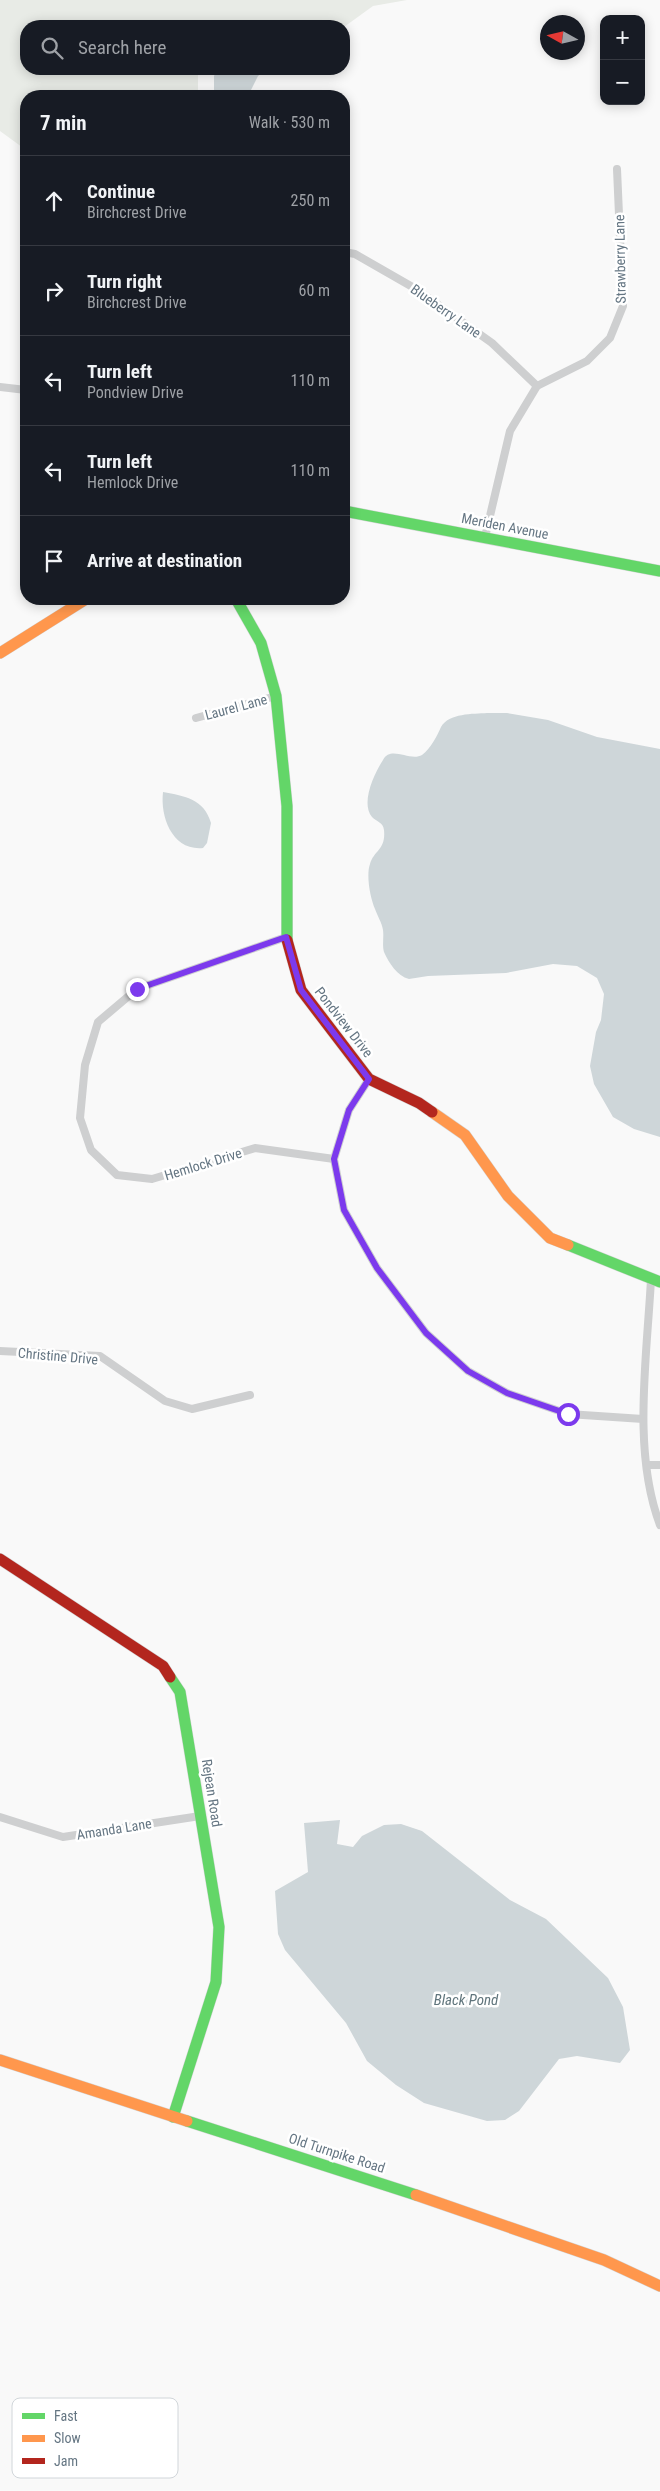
<!DOCTYPE html>
<html lang="en">
<head>
<meta charset="utf-8">
<style>
	:root { --surface:#171b24; --page:#242831; --text:#f1f3f6; --muted:#9ea1a6; --line:#363941 }
	body { margin:0; font-family:"Roboto Condensed",sans-serif; background:var(--page); color:var(--text) }
	.controls { position:absolute; right:15px; top:15px; display:grid; overflow:hidden; border-radius:10px; box-shadow:0 2px 12px #0003 }
	.controls button { width:45px; height:45px; display:grid; place-items:center; padding:0; border:0; border-bottom:1px solid var(--line); background:var(--surface); color:var(--text); font:25px sans-serif }
	.compass { position:absolute; left:540px; top:15px; width:45px; height:45px; border-radius:50%; background:var(--surface); box-shadow:0 2px 12px #0003; rotate:278deg }
	.stop { position:absolute; width:15px; height:15px; margin:-11px; border:4px solid #7c3aed; border-radius:50%; background:#fff }
	.stop.end { background:#7c3aed; border-color:#fff; box-shadow:0 1px 5px #0008 }
	.list { margin:0; padding:0; list-style:none }
	h2 { display:flex; justify-content:space-between; align-items:center; height:65px; margin:0; padding:0 20px; font-size:21px }
	h2 small { font-size:16px; font-weight:400; color:var(--muted) }
	.list li { display:grid; grid-template-columns:32px 1fr auto; gap:15px; align-items:center; box-sizing:border-box; height:90px; padding:0 20px; border-top:1px solid var(--line) }
	.list b { display:block; font-size:19px; white-space:nowrap }
	.list p { margin:0; font-size:16px; white-space:nowrap; color:var(--muted) }
	.list em { font-size:16px; font-style:normal; color:var(--muted) }
	.icon { flex:none; width:28px; height:28px; fill:none; stroke:currentColor; stroke-width:2; stroke-linecap:round; stroke-linejoin:round }
	.map { position:relative; flex:none; width:660px; height:2491px; overflow:hidden }
	.search { position:absolute; background:var(--surface); box-shadow:0 2px 12px #0003; left:20px; top:20px; width:330px; height:55px; display:flex; align-items:center; gap:12px; box-sizing:border-box; padding:0 18px; border-radius:20px; color:var(--muted); font-size:19px }
	.panel { position:absolute; background:var(--surface); box-shadow:0 2px 12px #0003; left:20px; top:90px; width:330px; height:515px; border-radius:20px }
	.map>svg:first-child { display:block }
	.green { fill:#e8ebe6 }
	.water { fill:#ced6d9 }
	.lines { fill:none; stroke-linecap:round; stroke-linejoin:round }
	.fast-casing { stroke:#d5d6d7; stroke-width:12 }
	.slow-casing { stroke:#d5d6d7; stroke-width:12 }
	.jam-casing { stroke:#d5d6d7; stroke-width:12 }
	.street { stroke:#cecfd0; stroke-width:8 }
	.fast { stroke:#63d668; stroke-width:11 }
	.slow { stroke:#ff974d; stroke-width:11 }
	.jam { stroke:#b3261e; stroke-width:11 }
	.route { stroke:#7c3aed; stroke-width:6 }
	.labels { text-anchor:middle; dominant-baseline:central; stroke-width:5; stroke-linejoin:round; paint-order:stroke }
	.street-label { font-size:14px; fill:#657683; stroke:#fff }
	.water-label { font-size:15px; font-style:italic; fill:#60757c; stroke:#fff }
	.key { fill:#fff; stroke:#d1d6da; stroke-width:1 }
	.key-label { font-size:14px; fill:#657683 }
</style>
</head>
<body>
<div class="map">
<svg width="660" height="2491" viewBox="0 0 660 2491">
	<rect width="100%" height="100%" fill="#f9f9f9"/>
	<polygon class="green" points="0,0 407,0 373,6 344,27 26,26 26,69 198,69 198,92 200,96 26,96 26,150 0,131"/>
	<g class="water">
		<polygon points="217,69 267,69 258,76 248,96 214,96 214,76"/>
		<path d="M487,713H507L548,720L597,737L660,749V1137L634,1129L613,1117L594,1084L590,1066L596,1032L601,1020L604,994L597,978L577,966L553,964L506,973L428,976L409,979C397,976 389,963 384,952C382,945 384,937 383,930C382,923 377,915 375,909C370,897 366,875 370,864C374,850 386,850 384,830C383,822 377,822 372,817C360,803 375,772 383,760C391,745 410,762 422,755C431,748 437,736 441,727C449,713 473,714 487,713Z"/>
		<path d="M163,792C185,796 204,799 211,823L207,843L203,848C173,851 160,818 163,792Z"/>
		<polygon points="340,1820 337,1844 353,1847 362,1836 384,1825 401,1824 422,1831 510,1900 546,1919 608,1978 623,2007 630,2050 620,2063 577,2056 559,2059 519,2111 505,2120 487,2121 424,2103 396,2085 367,2061 346,2023 285,1950 278,1934 275,1891 308,1872 304,1823"/>
	</g>
	<g class="lines">
		<g class="fast-casing">
			<g id="fast">
				<polyline points="344,511 660,571"/>
				<polyline points="236,599 261,643 276,696 287,806 287,940"/>
				<polyline points="568,1245 660,1282"/>
				<polyline points="170,1677 180,1692 219,1927 216,1982 173,2117"/>
				<polyline points="187,2121 416,2195"/>
			</g>
		</g>
		<g class="slow-casing">
			<g id="slow">
				<polyline points="0,653 86,599"/>
				<polyline points="432,1112 465,1135 508,1196 550,1238 568,1245"/>
				<polyline points="0,2060 187,2121"/>
				<polyline points="416,2195 604,2260 660,2286"/>
			</g>
		</g>
		<g class="jam-casing">
			<g id="jam">
				<polyline points="287,940 301,990 369,1079 419,1103 432,1112"/>
				<polyline points="0,1559 163,1666 170,1677"/>
			</g>
		</g>
		<g class="street">
			<polyline points="344,252 355,254 416,289 492,343 537,386"/>
			<polyline points="0,387 26,390"/>
			<polyline points="485,537 510,431 537,386 587,361 610,338 623,306 617,169"/>
			<polyline points="196,718 276,696"/>
			<polyline points="286,937 137,989 98,1022 85,1065 80,1118 91,1150 117,1175 152,1179 255,1148 334,1159"/>
			<polyline points="369,1079 349,1110 334,1159 344,1210 377,1268 426,1333 468,1371 507,1393 568,1414 643,1419"/>
			<path d="M651,1279C647,1357 632,1451 660,1525"/>
			<polyline points="0,1351 100,1356 165,1401 192,1409 250,1395"/>
			<polyline points="647,1465 660,1465"/>
			<polyline points="0,1817 63,1837 200,1816"/>
		</g>
		<use href="#fast" class="fast"/>
		<use href="#slow" class="slow"/>
		<use href="#jam" class="jam"/>
	</g>
	<g class="lines">
		<polyline class="route" points="137,989 286,937 301,990 369,1079 349,1110 334,1159 344,1210 377,1268 426,1333 468,1371 507,1393 568,1414"/>
	</g>
	<g class="labels">
		<g class="street-label">
			<text transform="translate(620 259) rotate(-91)">Strawberry Lane</text>
			<text transform="translate(446 311) rotate(35)">Blueberry Lane</text>
			<text transform="translate(505 526) rotate(11)">Meriden Avenue</text>
			<text transform="translate(236 707) rotate(-15)">Laurel Lane</text>
			<text transform="translate(344 1022) rotate(52)">Pondview Drive</text>
			<text transform="translate(203 1164) rotate(-17)">Hemlock Drive</text>
			<text transform="translate(58 1356) rotate(5)">Christine Drive</text>
			<text transform="translate(212 1793) rotate(81)">Rejean Road</text>
			<text transform="translate(114 1829) rotate(-9)">Amanda Lane</text>
			<text transform="translate(337 2153) rotate(18)">Old Turnpike Road</text>
		</g>
		<g class="water-label">
			<text x="466" y="2000">Black Pond</text>
		</g>
	</g>
	<rect x="12" y="2398" width="166" height="80" rx="8" class="key"/>
	<rect x="22" y="2413" width="23" height="6" fill="#63d668"/>
	<rect x="22" y="2435" width="23" height="7" fill="#ff974d"/>
	<rect x="22" y="2458" width="23" height="6" fill="#b3261e"/>
	<g class="key-label">
		<text x="54" y="2421">Fast</text>
		<text x="54" y="2443">Slow</text>
		<text x="54" y="2466">Jam</text>
	</g>
</svg>
<div class="controls">
<button>+</button>
<button>−</button>
</div>
<svg class="compass" viewBox="-18 -18 36 36"><path d="M0-13l5 13h-10z" fill="#e53935"/><path d="M0 13l5-13h-10z" fill="#9ea1a6"/></svg>
<div class="stop" style="left:568px;top:1414px"></div>
<div class="stop end" style="left:137px;top:989px"></div>
<div class="search"><svg class="icon" aria-label="search" viewBox="0 0 24 24"><circle cx="10" cy="10" r="6"/><path d="M15 15l6 6"/></svg>Search here</div>
<section class="panel">
<h2>7 min<small>Walk · 530 m</small></h2>
<ul class="list">
<li><svg class="icon" aria-label="ahead" viewBox="0 0 24 24"><path d="M12 20V5M6 11l6-6 6 6"/></svg><div><b>Continue</b><p>Birchcrest Drive</p></div><em>250 m</em></li>
<li><svg class="icon" aria-label="right" viewBox="0 0 24 24"><path d="M7 20v-9h11M14 6l5 5-5 5"/></svg><div><b>Turn right</b><p>Birchcrest Drive</p></div><em>60 m</em></li>
<li><svg class="icon" aria-label="left" viewBox="0 0 24 24"><path d="M17 20v-9H6M10 6l-5 5 5 5"/></svg><div><b>Turn left</b><p>Pondview Drive</p></div><em>110 m</em></li>
<li><svg class="icon" aria-label="left" viewBox="0 0 24 24"><path d="M17 20v-9H6M10 6l-5 5 5 5"/></svg><div><b>Turn left</b><p>Hemlock Drive</p></div><em>110 m</em></li>
<li><svg class="icon" aria-label="arrive" viewBox="0 0 24 24"><path d="M6 21V4h12l-3 4 3 4H6"/></svg><div><b>Arrive at destination</b></div></li>
</ul>
</section>
</div>
</body>
</html>
